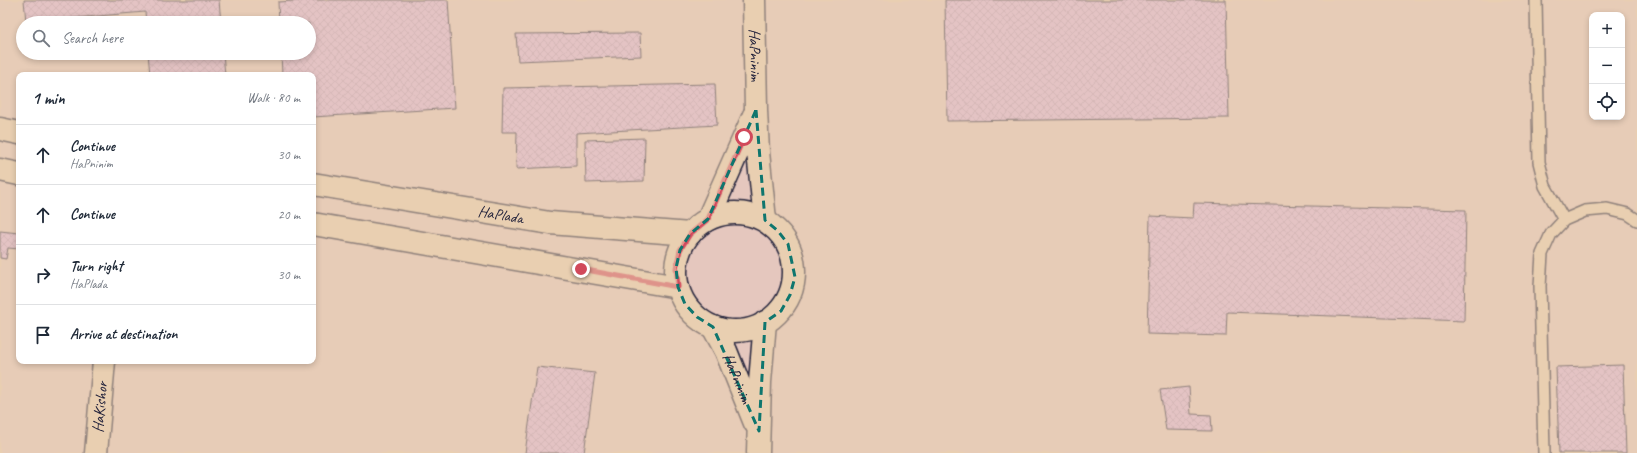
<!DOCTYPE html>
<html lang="en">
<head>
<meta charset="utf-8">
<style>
	:root { --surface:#fff; --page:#f2f2f3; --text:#1f2937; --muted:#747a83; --line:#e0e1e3 }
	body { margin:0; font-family:Caveat,sans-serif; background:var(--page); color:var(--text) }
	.controls { position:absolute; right:12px; top:12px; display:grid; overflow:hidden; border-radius:8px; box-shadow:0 2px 6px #0003 }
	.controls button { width:36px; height:36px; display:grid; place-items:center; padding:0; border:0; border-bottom:1px solid var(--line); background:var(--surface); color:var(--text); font:20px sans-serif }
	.stop { position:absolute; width:12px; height:12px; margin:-9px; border:3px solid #d1495b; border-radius:50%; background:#fff }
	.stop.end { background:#d1495b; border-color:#fff; box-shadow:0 1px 4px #0008 }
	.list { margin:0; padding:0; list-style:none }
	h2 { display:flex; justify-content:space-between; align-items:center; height:52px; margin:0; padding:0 16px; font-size:17px }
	h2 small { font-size:13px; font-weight:400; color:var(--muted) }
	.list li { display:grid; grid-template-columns:26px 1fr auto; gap:12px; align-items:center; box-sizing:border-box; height:60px; padding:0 16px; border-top:1px solid var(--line) }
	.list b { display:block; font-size:15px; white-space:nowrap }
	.list p { margin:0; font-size:13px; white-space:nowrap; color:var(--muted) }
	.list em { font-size:13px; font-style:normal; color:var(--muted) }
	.icon { flex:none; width:22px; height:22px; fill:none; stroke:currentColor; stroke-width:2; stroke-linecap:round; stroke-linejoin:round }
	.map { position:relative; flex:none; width:1637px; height:453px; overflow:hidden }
	.search { position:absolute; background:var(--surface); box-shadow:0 2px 6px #0003; left:16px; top:16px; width:300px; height:44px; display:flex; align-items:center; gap:10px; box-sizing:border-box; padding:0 14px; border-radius:22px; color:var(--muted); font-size:15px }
	.panel { position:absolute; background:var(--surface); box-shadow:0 2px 6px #0003; left:16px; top:72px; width:300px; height:292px; border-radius:8px }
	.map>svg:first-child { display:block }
	.built { fill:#e5c7be; fill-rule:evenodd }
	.building { fill:url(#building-cross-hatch); stroke:#22223b }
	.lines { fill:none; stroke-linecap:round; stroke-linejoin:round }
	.lane-casing { stroke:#22223b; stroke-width:14 }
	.street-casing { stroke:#22223b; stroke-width:25 }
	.secondary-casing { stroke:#22223b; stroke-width:25 }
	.lane { stroke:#e9cfb1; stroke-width:11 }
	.street { stroke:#e9cfb1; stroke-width:22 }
	.secondary { stroke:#e9cfb1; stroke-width:22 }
	.route { stroke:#d1495b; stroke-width:5 }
	.marked { fill:none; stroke:#0f766e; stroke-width:3; stroke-dasharray:8 5; stroke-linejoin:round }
	.labels { text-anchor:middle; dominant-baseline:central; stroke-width:3; stroke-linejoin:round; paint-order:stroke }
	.street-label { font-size:16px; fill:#22223b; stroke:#e9cfb1 }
</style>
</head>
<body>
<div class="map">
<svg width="1637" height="453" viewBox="0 0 1637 453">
	<defs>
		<pattern id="building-cross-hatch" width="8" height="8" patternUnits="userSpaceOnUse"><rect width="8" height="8" fill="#ddb4db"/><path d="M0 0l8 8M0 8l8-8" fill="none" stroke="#bd9abd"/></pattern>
	</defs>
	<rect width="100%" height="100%" fill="#e9cfb1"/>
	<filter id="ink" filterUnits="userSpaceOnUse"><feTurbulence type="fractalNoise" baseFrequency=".025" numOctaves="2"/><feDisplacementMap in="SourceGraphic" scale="8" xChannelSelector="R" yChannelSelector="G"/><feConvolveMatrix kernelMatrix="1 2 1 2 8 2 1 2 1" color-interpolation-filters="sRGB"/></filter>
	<g filter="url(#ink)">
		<path class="built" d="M0,0H1637V453H0ZM1592,15H1622V117H1592ZM23,23H309V53H23ZM19,75H313V361H19Z"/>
		<g class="building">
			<polygon points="24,0 219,0 221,23 146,23 145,12 26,22"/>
			<polygon points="313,0 448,0 455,108 313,117 313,75 282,75 281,53 309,53 309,23 279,23 278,2"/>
			<polygon points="945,0 1226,0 1229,118 947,121"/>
			<polygon points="640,33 641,56 518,61 516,34"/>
			<polygon points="148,53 223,53 225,75 150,75"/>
			<polygon points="715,84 717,125 576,133 576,166 516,169 517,132 502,132 503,88"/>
			<polygon points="645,138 644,181 586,183 585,140"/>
			<polygon points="1194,203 1466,210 1464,321 1227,312 1226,336 1147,334 1150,216 1193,218"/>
			<polygon points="0,231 19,233 19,249 8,248 6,259 0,258"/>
			<polygon points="1623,365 1626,453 1559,453 1556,367"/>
			<polygon points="537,367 595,373 584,453 525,453"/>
			<polygon points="1189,387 1191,414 1211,415 1212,431 1166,430 1160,390"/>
		</g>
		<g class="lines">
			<g class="lane-casing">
				<g id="lane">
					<polyline points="1536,0 1539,162 1545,186 1564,220"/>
					<polyline points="1544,453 1540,286 1542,254 1551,234 1564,220 1585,211 1607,209 1628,214 1637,220"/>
				</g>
			</g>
			<g class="street-casing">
				<g id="street">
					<path id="s1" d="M96,453L104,361"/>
				</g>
			</g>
			<g class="secondary-casing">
				<g id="secondary">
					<path id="s2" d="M754,0L756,110L758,152L765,220"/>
					<polyline points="0,129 19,133"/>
					<polyline points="0,170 19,174"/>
					<path id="s3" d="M313,184L550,223L690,234"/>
					<circle cx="735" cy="272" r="59"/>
					<polyline points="708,219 754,115"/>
					<polyline points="313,224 678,287"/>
					<path id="s4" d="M713,327L726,351L755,423"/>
					<polyline points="758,453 760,382 765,322"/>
				</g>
			</g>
			<use href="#lane" class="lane"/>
			<use href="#street" class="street"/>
			<use href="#secondary" class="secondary"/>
		</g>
	</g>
	<g class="lines" filter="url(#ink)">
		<polyline class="route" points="581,269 678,287 676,268 680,250 690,234 708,219 744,137"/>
	</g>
	<path d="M0 0H1637V453H0ZM756,110L765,220L778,231L788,244L795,277L790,295L781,311L765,322L759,431L713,327L697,317L685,304L678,287L676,268L680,250L690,234L708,219Z" fill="#e9cfb1" fill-opacity=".55" fill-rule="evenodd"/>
	<path class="marked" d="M756,110L765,220L778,231L788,244L795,277L790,295L781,311L765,322L759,431L713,327L697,317L685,304L678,287L676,268L680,250L690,234L708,219Z"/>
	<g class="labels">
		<g class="street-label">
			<text stroke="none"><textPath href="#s2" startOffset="55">HaPninim</textPath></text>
			<text stroke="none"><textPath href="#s3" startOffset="190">HaPlada</textPath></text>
			<text stroke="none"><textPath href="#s4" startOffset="57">HaPninim</textPath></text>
			<text stroke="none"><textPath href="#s1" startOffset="46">HaKishor</textPath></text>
		</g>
	</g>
</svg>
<div class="controls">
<button>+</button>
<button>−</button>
<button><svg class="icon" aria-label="locate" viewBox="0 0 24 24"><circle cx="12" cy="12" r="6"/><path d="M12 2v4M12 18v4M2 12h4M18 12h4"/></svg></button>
</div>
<div class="stop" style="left:744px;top:137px"></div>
<div class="stop end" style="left:581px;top:269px"></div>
<div class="search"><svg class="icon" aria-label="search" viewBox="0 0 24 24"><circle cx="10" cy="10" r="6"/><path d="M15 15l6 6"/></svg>Search here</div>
<section class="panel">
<h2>1 min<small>Walk · 80 m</small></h2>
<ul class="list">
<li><svg class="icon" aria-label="ahead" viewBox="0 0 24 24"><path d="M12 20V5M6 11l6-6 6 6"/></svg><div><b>Continue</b><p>HaPninim</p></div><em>30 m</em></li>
<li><svg class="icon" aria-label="ahead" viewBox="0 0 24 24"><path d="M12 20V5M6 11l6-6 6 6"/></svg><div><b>Continue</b></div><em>20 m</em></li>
<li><svg class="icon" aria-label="right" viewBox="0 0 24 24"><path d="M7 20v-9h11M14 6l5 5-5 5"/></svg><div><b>Turn right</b><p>HaPlada</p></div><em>30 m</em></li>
<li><svg class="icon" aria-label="arrive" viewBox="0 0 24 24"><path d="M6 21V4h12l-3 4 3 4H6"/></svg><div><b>Arrive at destination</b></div></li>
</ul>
</section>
</div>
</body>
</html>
